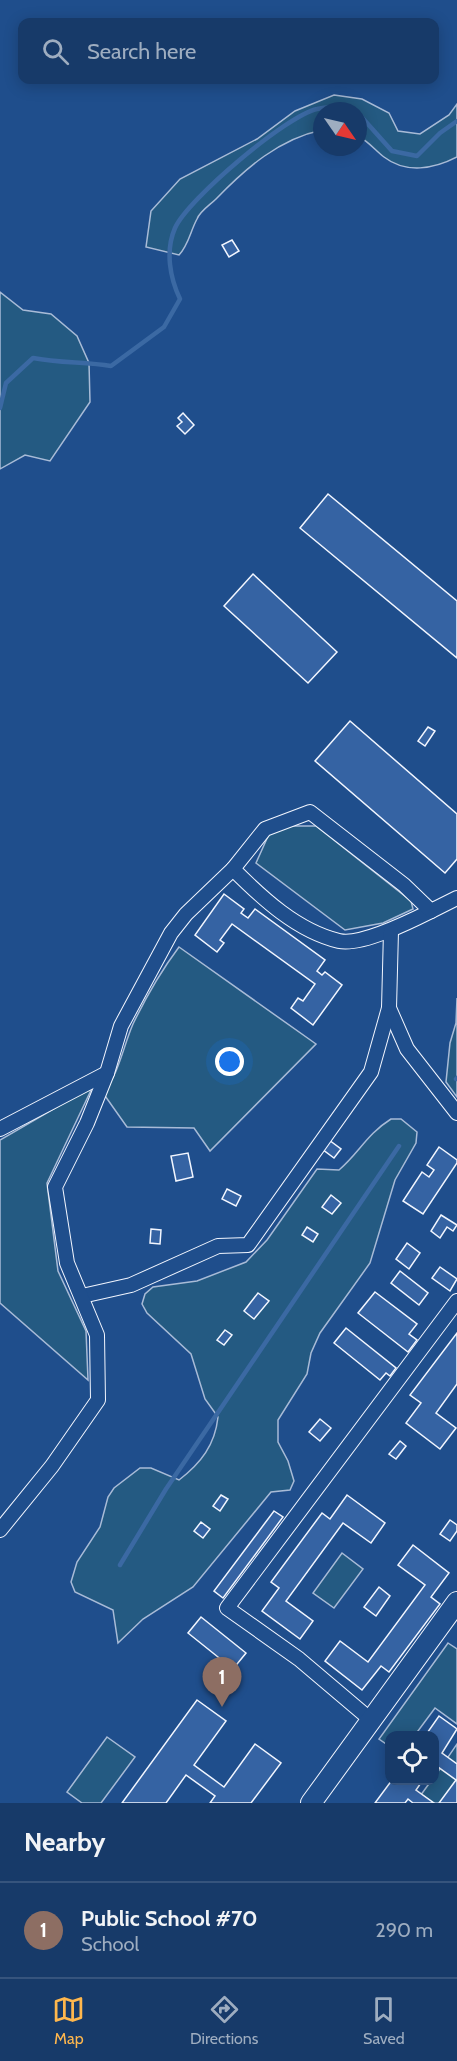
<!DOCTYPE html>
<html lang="en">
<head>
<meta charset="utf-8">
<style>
	:root { --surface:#173a69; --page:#244571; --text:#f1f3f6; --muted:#9eadc0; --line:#36547d; --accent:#ffb74d }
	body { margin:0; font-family:Cabin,sans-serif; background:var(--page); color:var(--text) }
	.controls { position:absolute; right:18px; bottom:18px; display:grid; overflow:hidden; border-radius:12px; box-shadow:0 3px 15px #0003 }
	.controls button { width:54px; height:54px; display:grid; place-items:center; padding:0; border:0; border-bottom:2px solid var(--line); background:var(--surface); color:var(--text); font:30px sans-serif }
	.compass { position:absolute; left:313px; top:102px; width:54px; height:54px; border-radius:50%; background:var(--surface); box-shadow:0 3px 15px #0003; rotate:124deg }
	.you { position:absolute; left:230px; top:1062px; width:21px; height:21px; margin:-15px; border:4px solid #fff; border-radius:50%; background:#1a73e8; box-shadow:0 0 0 9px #1a73e833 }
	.badge { display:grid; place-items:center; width:39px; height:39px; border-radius:50%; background:var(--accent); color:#fff; font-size:20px; font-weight:700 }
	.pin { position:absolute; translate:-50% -50px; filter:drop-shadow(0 2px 3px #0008) }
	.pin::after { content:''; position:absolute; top:32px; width:21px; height:18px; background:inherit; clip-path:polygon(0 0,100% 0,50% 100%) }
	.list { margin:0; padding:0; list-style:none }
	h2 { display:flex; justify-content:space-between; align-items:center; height:78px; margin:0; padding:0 24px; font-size:26px }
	h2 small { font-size:20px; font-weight:400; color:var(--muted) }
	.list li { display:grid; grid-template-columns:39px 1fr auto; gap:18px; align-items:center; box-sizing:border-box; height:96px; padding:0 24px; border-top:2px solid var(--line) }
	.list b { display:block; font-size:22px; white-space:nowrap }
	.list p { margin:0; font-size:20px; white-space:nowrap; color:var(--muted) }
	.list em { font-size:20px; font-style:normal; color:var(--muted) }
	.icon { flex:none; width:33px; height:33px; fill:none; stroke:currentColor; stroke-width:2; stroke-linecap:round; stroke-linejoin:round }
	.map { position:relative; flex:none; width:457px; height:1803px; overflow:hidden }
	.search { position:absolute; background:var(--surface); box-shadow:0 3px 15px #0003; left:18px; right:18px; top:18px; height:66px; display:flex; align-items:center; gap:15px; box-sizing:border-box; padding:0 21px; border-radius:12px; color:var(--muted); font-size:22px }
	.sheet { height:174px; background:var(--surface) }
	nav { display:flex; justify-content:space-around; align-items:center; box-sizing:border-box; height:84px; border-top:2px solid var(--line); background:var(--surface); font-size:16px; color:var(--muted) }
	nav a { display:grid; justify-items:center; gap:3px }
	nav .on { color:var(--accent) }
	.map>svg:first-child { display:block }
	.green { fill:#245a82; stroke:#a8bbd7; stroke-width:1.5 }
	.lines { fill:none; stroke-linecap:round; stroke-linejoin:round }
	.stream { stroke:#3b69a3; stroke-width:4.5 }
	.building { fill:#3563a3; stroke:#f2f6ff; stroke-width:1.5 }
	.street-casing { stroke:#f2f6ff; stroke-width:16 }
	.secondary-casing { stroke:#f2f6ff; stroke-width:22 }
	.street { stroke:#1f4e8c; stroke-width:14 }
	.secondary { stroke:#1f4e8c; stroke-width:20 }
</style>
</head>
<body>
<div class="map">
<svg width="457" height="1803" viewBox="0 0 457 1803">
	<rect width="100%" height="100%" fill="#1f4e8c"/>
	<g class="green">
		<path d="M334,95L362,99L389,113L398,131L420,134L449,115L457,104V157C434,169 406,174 384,157C376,151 368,141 358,136V111H322V130C279,139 246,168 216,199C210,205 200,211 197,219C190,232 189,244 179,255L146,247L151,211L180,179L257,139L295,111Z"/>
		<polygon points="0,292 23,310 51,314 77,336 89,363 90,402 50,461 25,455 0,469"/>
		<polygon points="288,826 316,826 411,901 413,909 383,923 345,930 256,863 269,834"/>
		<path d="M179,947L316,1044L210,1151L194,1128L127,1127L103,1093C119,1074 123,1047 133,1024C146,997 161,971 179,947Z"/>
		<polygon points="457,998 457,1097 446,1082 450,1043 456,1023"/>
		<polygon points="93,1086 47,1183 58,1271 86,1331 88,1380 0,1303 0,1140"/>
		<path d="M391,1119H401L417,1132L416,1143L395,1180L370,1263L320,1333L311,1353L307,1374L278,1420V1442L288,1461L294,1481L290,1490L271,1492L193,1587L143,1619L118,1643L113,1610L75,1592L71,1582L77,1562L100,1527L108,1497L114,1488L140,1468H151L179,1480C201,1463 215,1445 218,1417L205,1399L191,1354L147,1313L142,1304L145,1294L153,1287L197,1281L246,1262L267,1240L317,1169L339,1170C359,1153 367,1134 391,1119Z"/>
		<polygon points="342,1553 363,1569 334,1608 313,1593"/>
		<polygon points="448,1643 457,1649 457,1724 435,1708 415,1735 390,1736 389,1746 379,1739"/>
		<polygon points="107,1737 135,1757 101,1803 82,1803 67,1792"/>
		<polygon points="457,1744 457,1803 415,1803 431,1781 434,1780 435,1776"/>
	</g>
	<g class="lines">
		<g class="stream">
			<polyline points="358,113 392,151 417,156 440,133 457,121"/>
			<path d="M0,408L6,383L33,358C59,363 85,362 111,366L164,327L180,299C170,278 165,251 175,228C188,199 286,116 317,109C329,106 341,107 353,111"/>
			<polyline points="456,1079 457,1078"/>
			<polyline points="120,1565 166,1489 399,1146"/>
		</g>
	</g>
	<g class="building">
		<polygon points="232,240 239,251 229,257 222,245"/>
		<polygon points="183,413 194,425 185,434 177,426 182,422 178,418"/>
		<polygon points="328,494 457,601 457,658 300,528"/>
		<polygon points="253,574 337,652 308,683 224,606"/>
		<polygon points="350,721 457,814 457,859 445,873 315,761"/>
		<polygon points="428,727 435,731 425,746 418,741"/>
		<polygon points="224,894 244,909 241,913 248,918 255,909 325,960 317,971 322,975 325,972 342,985 313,1025 291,1008 298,998 303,1001 315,984 232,924 220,940 224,943 217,952 195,935"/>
		<polygon points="329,1140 341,1149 334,1158 322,1149"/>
		<polygon points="439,1147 457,1160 457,1163 423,1214 403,1201 422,1172 429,1177 434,1170 427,1165"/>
		<polygon points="188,1153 193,1177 176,1181 171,1156"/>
		<polygon points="227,1189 241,1196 236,1206 222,1199"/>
		<polygon points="331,1195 341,1203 332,1214 322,1207"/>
		<polygon points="441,1215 457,1225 453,1231 447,1227 440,1238 431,1231"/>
		<polygon points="307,1227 318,1234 313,1242 302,1235"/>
		<polygon points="151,1229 161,1230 160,1244 150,1243"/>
		<polygon points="407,1243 420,1253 409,1269 396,1259"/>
		<polygon points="440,1267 457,1279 450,1291 432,1278"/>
		<polygon points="400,1271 428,1293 419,1305 391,1283"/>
		<polygon points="375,1292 417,1324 409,1334 417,1340 408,1352 358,1313"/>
		<polygon points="258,1293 269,1301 254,1319 244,1311"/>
		<polygon points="346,1328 396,1368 390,1376 386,1373 380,1380 334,1343"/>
		<polygon points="225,1330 232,1335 224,1345 217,1340"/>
		<polygon points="457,1333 457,1384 436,1413 456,1428 440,1449 406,1423 421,1403 410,1395"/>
		<polygon points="320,1419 331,1428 320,1441 309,1432"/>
		<polygon points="400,1441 406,1446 396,1459 389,1454"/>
		<polygon points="221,1495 228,1499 220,1511 213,1506"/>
		<polygon points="347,1495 385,1523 371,1543 343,1523 286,1601 313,1621 300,1639 262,1611 279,1588 271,1582 322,1513 330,1519"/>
		<polygon points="274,1511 283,1517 223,1598 214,1591"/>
		<polygon points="450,1520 457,1525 457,1531 450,1541 440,1534"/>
		<polygon points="201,1522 210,1529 203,1538 194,1531"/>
		<polygon points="413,1545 449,1573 431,1597 440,1604 389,1672 381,1666 362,1690 325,1661 340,1641 368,1662 425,1585 398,1565"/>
		<polygon points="379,1587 390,1596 376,1616 364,1607"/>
		<polygon points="201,1617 246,1653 233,1669 188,1633"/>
		<polygon points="197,1700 226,1721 194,1765 224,1787 255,1744 281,1763 251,1803 210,1803 215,1796 186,1775 166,1803 122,1803"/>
		<polygon points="439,1716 457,1729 442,1753 457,1764 457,1803 439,1803 456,1780 434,1764 434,1736 425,1736"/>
		<polygon points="392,1780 423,1780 416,1790 434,1803 413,1803 408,1799 405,1803 375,1803"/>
	</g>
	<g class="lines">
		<g class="street-casing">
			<g id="street">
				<path d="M233,869C262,898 297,931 339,941C361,946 411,921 431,911"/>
				<polyline points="389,1008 407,1049 457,1113"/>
				<polyline points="0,1129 107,1073"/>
				<polyline points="82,1296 131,1285 218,1246 248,1245 371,1072 389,1008 391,931"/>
				<polyline points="0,1530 52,1466 98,1400 97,1335 67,1263 55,1187 87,1123 107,1073 121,1026 171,933 186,914 233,869 265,829 310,812 404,885 431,911 457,898"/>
				<polyline points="371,1720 299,1659 227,1608 457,1301"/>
			</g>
		</g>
		<g class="secondary-casing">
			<polyline id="secondary" points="311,1803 457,1602"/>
		</g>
		<use href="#street" class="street"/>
		<use href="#secondary" class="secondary"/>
	</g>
</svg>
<div class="controls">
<button><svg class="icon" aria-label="locate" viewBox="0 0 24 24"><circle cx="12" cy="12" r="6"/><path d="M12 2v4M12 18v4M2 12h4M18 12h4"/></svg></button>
</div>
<svg class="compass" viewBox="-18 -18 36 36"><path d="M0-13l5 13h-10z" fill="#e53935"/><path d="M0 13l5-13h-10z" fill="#9eadc0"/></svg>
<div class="you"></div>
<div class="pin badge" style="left:222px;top:1707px;background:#8d6e63">1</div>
<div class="search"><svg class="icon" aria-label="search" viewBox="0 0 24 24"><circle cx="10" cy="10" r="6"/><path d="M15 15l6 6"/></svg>Search here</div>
</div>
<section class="sheet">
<h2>Nearby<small></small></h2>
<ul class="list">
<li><span class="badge" style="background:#8d6e63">1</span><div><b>Public School #70</b><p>School</p></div><em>290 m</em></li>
</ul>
</section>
<nav>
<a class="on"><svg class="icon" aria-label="map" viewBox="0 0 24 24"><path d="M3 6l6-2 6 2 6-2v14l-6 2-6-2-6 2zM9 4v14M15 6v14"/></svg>Map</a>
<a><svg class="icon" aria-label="directions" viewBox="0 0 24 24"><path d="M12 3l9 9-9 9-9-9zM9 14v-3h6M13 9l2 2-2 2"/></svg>Directions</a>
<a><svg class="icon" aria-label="saved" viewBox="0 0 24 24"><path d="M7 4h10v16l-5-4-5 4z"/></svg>Saved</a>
</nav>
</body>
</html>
